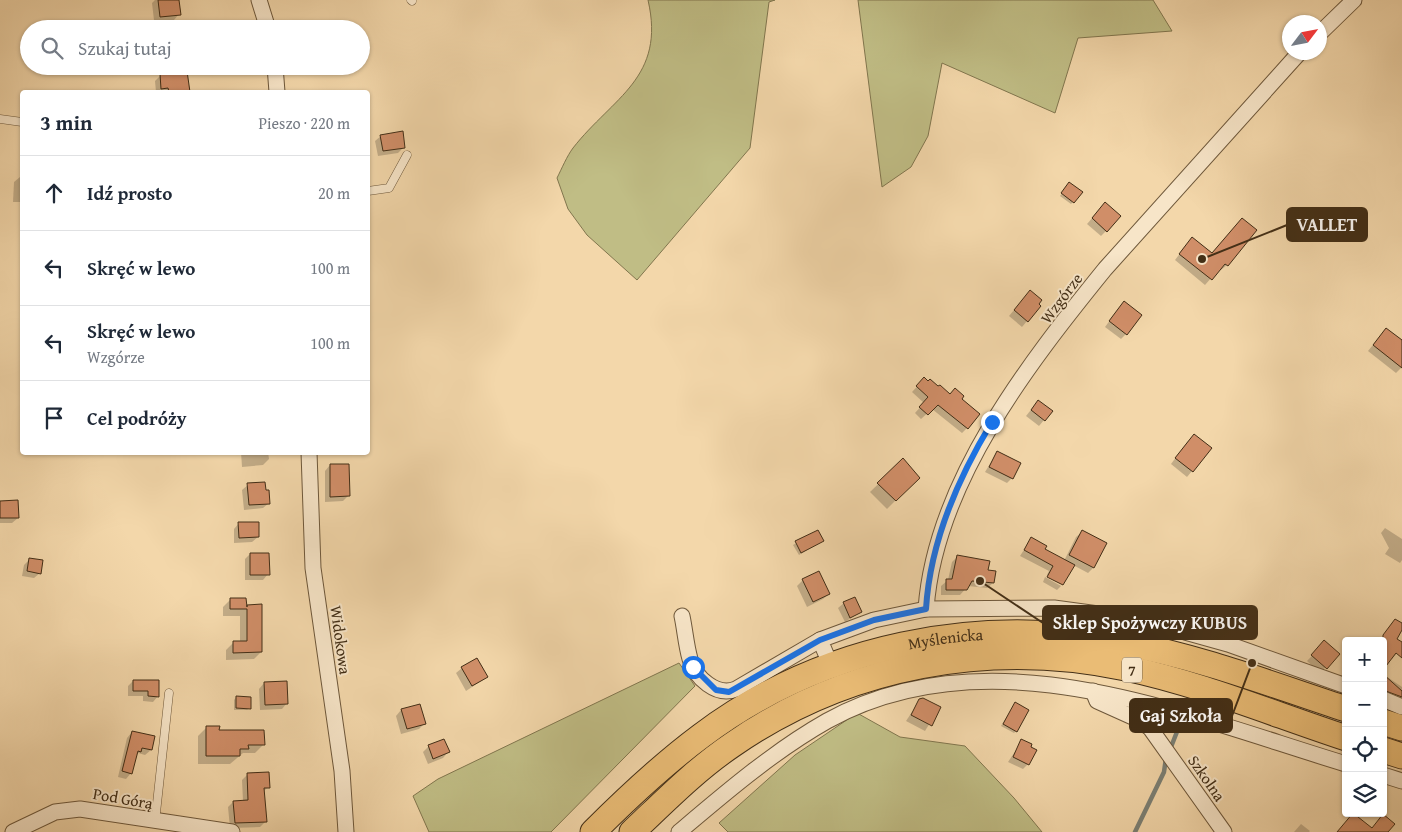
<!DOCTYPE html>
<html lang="pl">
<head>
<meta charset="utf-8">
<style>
	:root { --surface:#fff; --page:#f2f2f3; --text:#1f2937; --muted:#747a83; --line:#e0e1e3 }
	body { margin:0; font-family:"Gentium Book Plus",serif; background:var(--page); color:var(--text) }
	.controls { position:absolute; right:15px; bottom:15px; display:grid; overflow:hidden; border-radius:5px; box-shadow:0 1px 4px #0004 }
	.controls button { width:45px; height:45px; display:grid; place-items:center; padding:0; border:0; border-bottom:1px solid var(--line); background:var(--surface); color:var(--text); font:25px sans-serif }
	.compass { position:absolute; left:1282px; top:15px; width:45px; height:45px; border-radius:50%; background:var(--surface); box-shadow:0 1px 4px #0004; rotate:58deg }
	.stop { position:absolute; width:15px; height:15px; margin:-11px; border:4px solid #1a73e8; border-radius:50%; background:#fff }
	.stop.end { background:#1a73e8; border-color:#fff; box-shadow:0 1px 5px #0008 }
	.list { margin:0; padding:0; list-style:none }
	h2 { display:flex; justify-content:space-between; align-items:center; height:65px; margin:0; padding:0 20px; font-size:21px }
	h2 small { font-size:16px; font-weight:400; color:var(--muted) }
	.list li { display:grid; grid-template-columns:32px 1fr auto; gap:15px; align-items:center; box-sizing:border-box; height:75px; padding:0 20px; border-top:1px solid var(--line) }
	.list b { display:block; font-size:19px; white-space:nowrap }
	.list p { margin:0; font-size:16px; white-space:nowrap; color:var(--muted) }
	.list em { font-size:16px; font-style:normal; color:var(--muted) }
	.icon { flex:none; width:28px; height:28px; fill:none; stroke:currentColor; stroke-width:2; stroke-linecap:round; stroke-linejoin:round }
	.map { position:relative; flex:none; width:1402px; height:832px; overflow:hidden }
	.search { position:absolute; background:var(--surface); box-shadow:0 1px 4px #0004; left:20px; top:20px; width:350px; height:55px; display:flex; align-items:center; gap:12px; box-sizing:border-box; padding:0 18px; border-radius:28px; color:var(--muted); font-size:19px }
	.panel { position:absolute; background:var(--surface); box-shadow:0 1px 4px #0004; left:20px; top:90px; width:350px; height:365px; border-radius:5px }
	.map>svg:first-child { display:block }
	.green { fill:#c0bd85; stroke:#81764e }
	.shadow { fill:#0003 }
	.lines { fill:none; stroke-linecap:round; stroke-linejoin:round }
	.stream { stroke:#7b8075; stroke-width:4.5 }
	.building { fill:#d08e68; stroke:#422e16 }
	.service-casing { stroke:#6e583b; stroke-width:9 }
	.minor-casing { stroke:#6e583b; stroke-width:17 }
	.trunk-casing { stroke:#422e16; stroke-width:27 }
	.service { stroke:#f7e5c8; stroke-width:8 }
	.minor { stroke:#f7e5c8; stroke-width:15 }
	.trunk { stroke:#eabc75; stroke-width:25 }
	.route { stroke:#1a73e8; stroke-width:6 }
	.labels { text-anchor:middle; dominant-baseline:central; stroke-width:4; stroke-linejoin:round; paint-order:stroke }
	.shield { fill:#f7e5c8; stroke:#78654b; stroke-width:1 }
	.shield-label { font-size:15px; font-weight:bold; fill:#422e16 }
	.street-label { font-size:16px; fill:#422e16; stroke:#f7e5c8 }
	.leader { fill:none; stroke:#422e16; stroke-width:2 }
	.callout-dot { fill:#422e16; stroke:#f7e5c8; stroke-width:2 }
	.callout { fill:#422e16; stroke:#422e16; stroke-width:2 }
	.callout-label { font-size:18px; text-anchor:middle; font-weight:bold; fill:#fff }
</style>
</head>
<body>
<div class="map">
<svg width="1402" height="832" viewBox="0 0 1402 832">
	<rect width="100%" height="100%" fill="#f3d7aa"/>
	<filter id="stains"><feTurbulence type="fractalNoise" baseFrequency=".004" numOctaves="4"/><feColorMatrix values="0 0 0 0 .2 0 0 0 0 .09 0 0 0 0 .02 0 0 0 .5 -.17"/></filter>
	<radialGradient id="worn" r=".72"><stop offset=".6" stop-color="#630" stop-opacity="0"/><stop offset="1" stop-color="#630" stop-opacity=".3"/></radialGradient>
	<g class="green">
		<path d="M648,0H775L769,2L750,148L637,280L587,235L568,209L557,178C562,168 567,156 573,148C613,97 666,78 648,0Z"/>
		<polygon points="858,0 1153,0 1172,31 1078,38 1055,113 942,63 928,136 911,167 882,187"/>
		<polygon points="679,663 695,686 551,832 429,832 413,796 438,779"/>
		<polygon points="857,713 900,737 965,746 1014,798 1042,832 728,832 719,823 795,755"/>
	</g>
	<g class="shadow">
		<polygon points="155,0 178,0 179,14 174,20 175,29 155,29 152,3"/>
		<polygon points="186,72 189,92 156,92 155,81 160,76"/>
		<polygon points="381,136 404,147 398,153 378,156 375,141"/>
		<polygon points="20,177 22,177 22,202 13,202 14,182"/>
		<polygon points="1067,186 1073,202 1071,204 1060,196"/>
		<polygon points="1100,209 1106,231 1101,236 1087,224"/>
		<polygon points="1256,230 1227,265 1221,270 1219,269 1205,285 1175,260 1187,244 1212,254"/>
		<polygon points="1025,297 1027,321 1022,327 1009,316"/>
		<polygon points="1119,308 1126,334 1121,339 1105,327"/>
		<polygon points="1381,335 1402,342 1402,367 1396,373 1368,351"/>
		<polygon points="924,379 960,399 967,428 962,433 932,409 921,419 915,413 924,403 912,392"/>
		<polygon points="1038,401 1044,420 1039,426 1026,416"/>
		<polygon points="1188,441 1192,471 1187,477 1171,464"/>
		<polygon points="241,452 268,452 269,459 263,465 242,467"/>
		<polygon points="997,453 1012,478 1007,483 985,472"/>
		<polygon points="903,460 918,478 887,509 870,492"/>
		<polygon points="330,465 348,496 343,501 325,502 325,471"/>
		<polygon points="248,485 269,503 263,508 244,510 242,490"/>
		<polygon points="0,502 18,518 12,523 0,523"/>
		<polygon points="239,523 258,537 252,542 234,543 234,529"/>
		<polygon points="1385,528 1402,539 1402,560 1400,563 1385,554 1389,548 1381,533"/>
		<polygon points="817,531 822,541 799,555 793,545"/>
		<polygon points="1082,532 1105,544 1093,568 1088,573 1073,565 1062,584 1047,575 1049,571 1020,556 1031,539 1044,550 1064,561 1076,537"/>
		<polygon points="250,554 268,574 263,580 245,580 245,559"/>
		<polygon points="958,556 987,571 993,583 987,588 968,586 960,595 941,595 941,586 948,580 952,562"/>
		<polygon points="30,559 40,573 34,578 22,576 24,565"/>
		<polygon points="819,573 829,594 823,599 807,607 797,586 803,580"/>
		<polygon points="1045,577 1061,586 1057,590 1043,582"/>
		<polygon points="231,599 245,608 247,606 261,652 254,659 226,660 226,650 233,643 240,643 240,616 223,616 223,607"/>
		<polygon points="844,603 860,612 845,622 838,608"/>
		<polygon points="1395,621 1402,625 1395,639 1402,644 1402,647 1392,659 1383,641 1379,641"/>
		<polygon points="1325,642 1338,654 1320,673 1307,661"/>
		<polygon points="462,668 487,677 466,691 456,673"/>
		<polygon points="1383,674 1402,687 1402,704 1383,696"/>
		<polygon points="133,681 158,696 153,702 143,701 143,696 128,696 128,686"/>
		<polygon points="286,682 287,703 282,709 260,710 259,689 264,683"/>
		<polygon points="236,697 250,708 247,710 234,710 234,700"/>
		<polygon points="920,700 939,708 925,731 906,721"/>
		<polygon points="1015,703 1016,731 1014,733 1001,726"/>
		<polygon points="401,710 424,724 419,729 401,734 396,716"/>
		<polygon points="206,728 218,731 263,745 255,753 243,753 230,764 198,764 198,736"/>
		<polygon points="132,732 154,737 151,750 145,755 138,753 135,756 131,773 126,779 118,777 127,738"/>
		<polygon points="444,740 448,752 443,758 428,764 423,752 428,747"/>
		<polygon points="1022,741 1028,764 1023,769 1008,762"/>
		<polygon points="248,774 268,787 263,792 265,822 260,827 230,828 228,807 233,802 243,801 242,780"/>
		<polygon points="1301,824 1310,831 1309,832 1294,832"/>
	</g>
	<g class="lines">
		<g class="stream">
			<polyline points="1186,709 1188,702"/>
			<polyline points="1171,747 1182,719"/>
			<polyline points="1135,832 1164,772 1166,758"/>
		</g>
	</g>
	<g class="building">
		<polygon points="158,0 179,0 181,15 160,17"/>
		<polygon points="187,71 190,92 169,92 168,88 161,89 160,74"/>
		<polygon points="403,131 405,148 383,151 380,135"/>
		<polygon points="1069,182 1083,192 1074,203 1061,193"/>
		<polygon points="1105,202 1121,216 1107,232 1092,218"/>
		<polygon points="1242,218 1257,230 1228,266 1225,264 1212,280 1179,254 1192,237 1212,253"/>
		<polygon points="1030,290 1042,300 1039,304 1041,306 1028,322 1014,310"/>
		<polygon points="1124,301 1142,315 1127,335 1109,321"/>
		<polygon points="1386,328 1402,340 1402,368 1373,345"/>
		<polygon points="924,377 928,381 930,379 938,386 940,385 950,394 955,388 964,396 962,399 980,414 968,429 938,405 928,415 919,407 928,397 916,386"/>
		<polygon points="1038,400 1053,411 1045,421 1031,410"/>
		<polygon points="1194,434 1212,448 1193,472 1175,458"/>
		<polygon points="997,451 1021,463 1013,479 989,467"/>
		<polygon points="903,458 920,478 896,501 877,483"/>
		<polygon points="330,464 349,464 350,496 330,497"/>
		<polygon points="265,482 266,490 269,490 270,504 249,505 247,483"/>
		<polygon points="18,500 19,518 0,518 0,501"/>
		<polygon points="238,522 259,522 259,537 239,538"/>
		<polygon points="818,530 824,541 801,553 795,541"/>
		<polygon points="1082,530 1107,543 1094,568 1069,555"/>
		<polygon points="1031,537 1047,546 1045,549 1075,565 1063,585 1047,577 1053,566 1024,550"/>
		<polygon points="250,553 269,553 270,575 250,575"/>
		<polygon points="957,555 990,561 988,570 996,571 994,583 972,581 967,590 946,590 946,579 952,579"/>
		<polygon points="29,558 43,560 41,574 27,571"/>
		<polygon points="819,571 830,594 813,602 802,579"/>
		<polygon points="855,597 862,612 850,618 843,602"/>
		<polygon points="230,598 246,598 247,607 247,605 262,604 262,652 233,653 233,641 247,641 247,609 230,609"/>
		<polygon points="1395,619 1402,623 1402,630 1397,639 1402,642 1402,658 1396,653 1383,670 1383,635"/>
		<polygon points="1324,640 1340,654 1327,669 1311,655"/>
		<polygon points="477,658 488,677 472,686 461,667"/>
		<polygon points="1383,674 1402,691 1402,697 1383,690"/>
		<polygon points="133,680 159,680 159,697 148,696 148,691 133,691"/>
		<polygon points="287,681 288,704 265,705 264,682"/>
		<polygon points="236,696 251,697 251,709 236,708"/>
		<polygon points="923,698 941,707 932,726 911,715 919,699"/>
		<polygon points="1015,702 1029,710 1017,732 1003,724"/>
		<polygon points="420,704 426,724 407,729 401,709"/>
		<polygon points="206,726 220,726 219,730 264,730 265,745 248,745 249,749 240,749 240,756 206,756"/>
		<polygon points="132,731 155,736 152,750 142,748 141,752 138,751 132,774 122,771"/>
		<polygon points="444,739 450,752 433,759 428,745"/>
		<polygon points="1021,739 1032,744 1031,747 1037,750 1029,765 1013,757"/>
		<polygon points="269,772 270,788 264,788 267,822 235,823 233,801 248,800 247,773"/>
		<polygon points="1353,813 1372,828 1383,814 1395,824 1388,832 1337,832"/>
	</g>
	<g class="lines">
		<g class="service-casing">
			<g id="service">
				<polyline points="411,0 412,1"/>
				<polyline points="0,119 22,122"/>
				<polyline points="368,191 389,188 407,155"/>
				<polyline points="155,822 169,693"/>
			</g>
		</g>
		<g class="minor-casing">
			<g id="minor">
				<polyline points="259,0 268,29"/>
				<polyline points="1320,33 1354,0"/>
				<polyline points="275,66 277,92"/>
				<polyline points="309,452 313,568 342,771 346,832"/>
				<path d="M926,609C935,483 1028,364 1105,269L1300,52"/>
				<path d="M682,616C685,630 686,645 690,659C695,678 717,697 736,689L820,640"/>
				<polyline points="831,666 820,640 874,620 926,609 1054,608 1113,616 1185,632 1228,644 1346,686"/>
				<polyline points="1093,691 1097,701 1137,719 1150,728 1224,832"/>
				<polyline points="1383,699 1402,707"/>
				<polyline points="1383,775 1402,781"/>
				<polyline points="13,832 55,812 80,809 232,832"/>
				<path d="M679,832C725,793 774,751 827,721C990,631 1183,715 1346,764"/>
			</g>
		</g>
		<g class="trunk-casing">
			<g id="trunk">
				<polyline points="1383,722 1402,728"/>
				<polyline points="1383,750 1402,756"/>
				<path id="s1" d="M593,832C627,798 662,765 701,736C822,645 977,615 1124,643C1200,657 1273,685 1346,709"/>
				<path d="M632,832C664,802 695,770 732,745C847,665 990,639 1126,668C1201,684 1273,714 1346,738"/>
			</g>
		</g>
		<use href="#service" class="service"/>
		<use href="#minor" class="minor"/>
		<use href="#trunk" class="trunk"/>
	</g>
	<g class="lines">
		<path class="route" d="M693,667L716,690L729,692L820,640L874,620L926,609C930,543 958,478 992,422"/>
	</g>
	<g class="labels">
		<rect class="shield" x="1122" y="657.5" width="20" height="25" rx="4"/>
		<g class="shield-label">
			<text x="1132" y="670">7</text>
		</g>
		<g class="street-label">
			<text transform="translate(1061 298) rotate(-53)">Wzgórze</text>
			<text stroke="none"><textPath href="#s1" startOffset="411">Myślenicka</textPath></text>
			<text transform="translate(341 640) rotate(82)">Widokowa</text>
			<text transform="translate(1207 778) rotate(55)">Szkolna</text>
			<text transform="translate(123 798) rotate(10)">Pod Górą</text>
		</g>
	</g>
	<path class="leader" d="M1202 259L1287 225M980 581L1043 623M1252 663L1232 716"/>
	<g class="callout-dot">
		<circle cx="1202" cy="259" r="5"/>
		<circle cx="980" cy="581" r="5"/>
		<circle cx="1252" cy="663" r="5"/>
	</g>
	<g class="callout">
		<rect x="1287" y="208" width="80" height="33" rx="5"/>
		<rect x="1043" y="606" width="214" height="33" rx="5"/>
		<rect x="1130" y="699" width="102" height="33" rx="5"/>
	</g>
	<g class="callout-label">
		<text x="1327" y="231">VALLET</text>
		<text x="1150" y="629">Sklep Spożywczy KUBUS</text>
		<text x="1181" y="722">Gaj Szkoła</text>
	</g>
	<rect width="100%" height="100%" filter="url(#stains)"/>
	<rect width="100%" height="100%" fill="url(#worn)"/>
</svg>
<div class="controls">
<button>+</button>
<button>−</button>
<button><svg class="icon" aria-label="locate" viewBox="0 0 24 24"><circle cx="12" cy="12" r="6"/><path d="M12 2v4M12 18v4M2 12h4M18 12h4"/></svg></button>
<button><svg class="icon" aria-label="layers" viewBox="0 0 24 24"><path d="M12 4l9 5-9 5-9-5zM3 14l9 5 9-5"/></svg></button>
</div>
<svg class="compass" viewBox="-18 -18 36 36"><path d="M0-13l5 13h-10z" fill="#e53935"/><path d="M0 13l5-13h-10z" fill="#747a83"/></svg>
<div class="stop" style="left:693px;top:667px"></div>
<div class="stop end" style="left:992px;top:422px"></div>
<div class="search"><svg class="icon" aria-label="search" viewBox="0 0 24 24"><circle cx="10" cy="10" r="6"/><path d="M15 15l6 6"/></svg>Szukaj tutaj</div>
<section class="panel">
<h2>3 min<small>Pieszo · 220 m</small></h2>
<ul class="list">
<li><svg class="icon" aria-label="ahead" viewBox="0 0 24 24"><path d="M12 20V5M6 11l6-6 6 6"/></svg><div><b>Idź prosto</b></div><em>20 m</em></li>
<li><svg class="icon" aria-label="left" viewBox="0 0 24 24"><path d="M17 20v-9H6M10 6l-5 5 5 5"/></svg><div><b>Skręć w lewo</b></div><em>100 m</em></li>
<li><svg class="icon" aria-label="left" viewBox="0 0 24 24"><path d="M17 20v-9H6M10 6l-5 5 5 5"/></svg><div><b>Skręć w lewo</b><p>Wzgórze</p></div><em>100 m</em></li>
<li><svg class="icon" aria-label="arrive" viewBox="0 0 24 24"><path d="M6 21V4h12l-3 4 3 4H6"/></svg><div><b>Cel podróży</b></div></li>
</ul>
</section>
</div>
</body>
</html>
